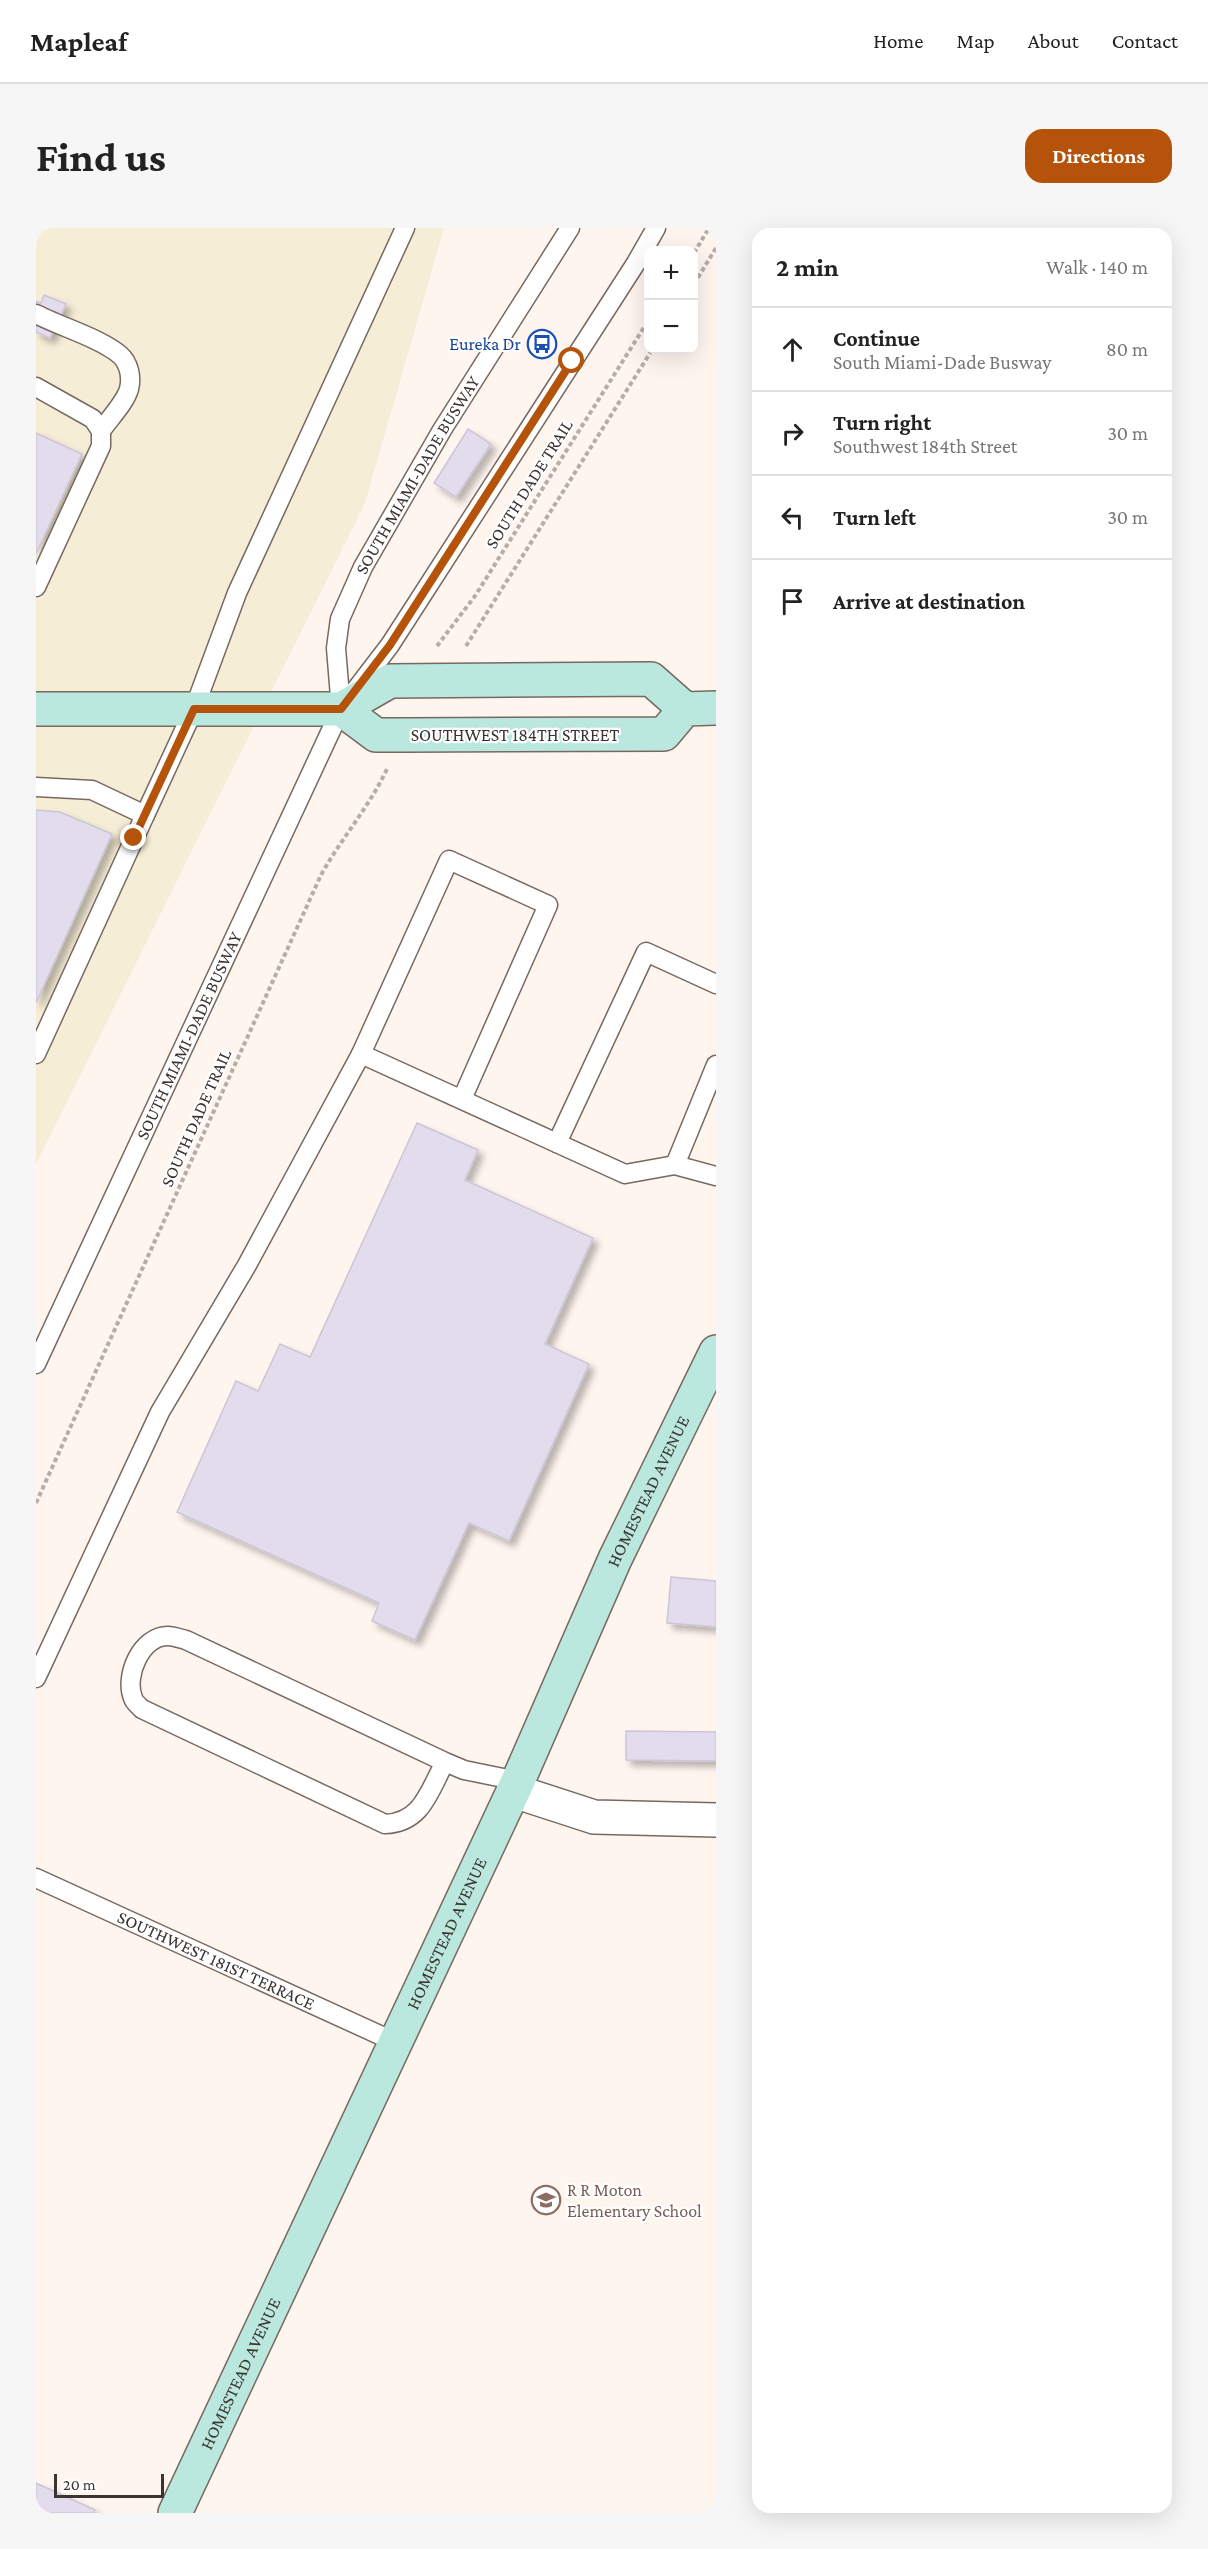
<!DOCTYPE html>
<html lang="en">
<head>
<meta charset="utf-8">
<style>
	:root { --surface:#fff; --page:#f6f6f6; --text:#222; --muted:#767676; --line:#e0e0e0; --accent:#b45309 }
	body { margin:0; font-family:"Crimson Pro",serif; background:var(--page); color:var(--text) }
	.controls { position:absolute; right:18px; top:18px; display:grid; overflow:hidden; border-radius:12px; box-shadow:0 6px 24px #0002 }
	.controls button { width:54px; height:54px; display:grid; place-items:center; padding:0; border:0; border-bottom:2px solid var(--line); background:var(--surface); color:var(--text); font:30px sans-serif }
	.scale { position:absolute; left:18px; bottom:15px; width:110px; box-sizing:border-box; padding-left:6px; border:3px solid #3b3531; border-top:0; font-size:16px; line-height:21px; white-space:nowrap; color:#3b3531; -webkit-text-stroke:4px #fff; paint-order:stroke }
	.stop { position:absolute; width:18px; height:18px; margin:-14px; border:4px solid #b45309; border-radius:50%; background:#fff }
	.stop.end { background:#b45309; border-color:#fff; box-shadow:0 2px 6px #0008 }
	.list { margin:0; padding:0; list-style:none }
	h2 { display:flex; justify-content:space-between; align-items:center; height:78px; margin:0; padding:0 24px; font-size:26px }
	h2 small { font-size:20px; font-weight:400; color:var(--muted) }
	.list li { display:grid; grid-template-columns:39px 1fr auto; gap:18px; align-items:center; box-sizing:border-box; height:84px; padding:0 24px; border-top:2px solid var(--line) }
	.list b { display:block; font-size:22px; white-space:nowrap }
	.list p { margin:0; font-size:20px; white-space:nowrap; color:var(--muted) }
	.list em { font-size:20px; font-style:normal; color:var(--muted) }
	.icon { flex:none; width:33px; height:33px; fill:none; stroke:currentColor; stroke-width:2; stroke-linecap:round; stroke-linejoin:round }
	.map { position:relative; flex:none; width:680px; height:2285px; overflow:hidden; border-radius:18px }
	header { display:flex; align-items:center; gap:36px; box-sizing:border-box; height:84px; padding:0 30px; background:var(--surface); border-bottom:2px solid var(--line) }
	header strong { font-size:28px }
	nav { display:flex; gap:33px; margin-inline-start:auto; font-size:21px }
	.intro { display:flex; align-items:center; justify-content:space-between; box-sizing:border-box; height:144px; padding:0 36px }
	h1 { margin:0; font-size:42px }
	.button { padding:15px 27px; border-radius:18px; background:var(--accent); color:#fff; font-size:21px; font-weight:700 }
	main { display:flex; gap:36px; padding:0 36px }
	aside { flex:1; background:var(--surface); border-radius:18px; box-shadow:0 6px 24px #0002 }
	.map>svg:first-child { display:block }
	.commercial { fill:#f6edd7 }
	.building { fill:#e3dcec; stroke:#ccc5d5; stroke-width:1.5; filter:url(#shadow) }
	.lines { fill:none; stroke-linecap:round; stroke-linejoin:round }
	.lane-casing { stroke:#776960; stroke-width:21 }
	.street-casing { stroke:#776960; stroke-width:36 }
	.secondary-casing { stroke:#776960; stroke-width:36 }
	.path { stroke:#b6ada8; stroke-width:4; stroke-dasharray:4.5 3; stroke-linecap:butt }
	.lane { stroke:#fff; stroke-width:18 }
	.street { stroke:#fff; stroke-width:33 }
	.secondary { stroke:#bae7de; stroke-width:33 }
	.route { stroke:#b45309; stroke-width:8 }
	.labels { text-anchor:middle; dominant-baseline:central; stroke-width:4.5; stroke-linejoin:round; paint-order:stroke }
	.transit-label { font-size:18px; fill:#164399; stroke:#fff; text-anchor:end }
	.street-label { font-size:18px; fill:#3b3531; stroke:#fff }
	.education-label { font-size:18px; fill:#785e54; stroke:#fff; text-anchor:start }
</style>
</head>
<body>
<header>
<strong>Mapleaf</strong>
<nav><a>Home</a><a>Map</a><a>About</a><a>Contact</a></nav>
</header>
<div class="intro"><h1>Find us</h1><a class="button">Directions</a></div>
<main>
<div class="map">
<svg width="680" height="2285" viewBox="0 0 680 2285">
	<defs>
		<filter id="shadow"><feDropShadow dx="5.5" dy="5.5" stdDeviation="3" flood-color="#0004"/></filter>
	</defs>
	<rect width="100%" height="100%" fill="#fff5ef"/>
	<polygon class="commercial" points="0,0 408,0 329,275 0,936"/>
	<g class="building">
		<polygon points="8,67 30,76 14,110 0,104 0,73 5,75"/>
		<polygon points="432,201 455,216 420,269 398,255"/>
		<polygon points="0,205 46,226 0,326"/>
		<polygon points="0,582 24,584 76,606 0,775"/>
		<polygon points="381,895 442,922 429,952 557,1010 509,1116 553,1136 473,1313 433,1295 379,1412 336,1393 343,1375 141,1284 200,1153 222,1163 244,1116 274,1129"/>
		<polygon points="635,1349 680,1353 680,1399 631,1395"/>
		<polygon points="590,1503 680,1504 680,1533 590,1532"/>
		<polygon points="0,2255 59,2282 58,2285 0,2285"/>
	</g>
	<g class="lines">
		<g class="lane-casing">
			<g id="lane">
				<path d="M0,86C23,98 66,111 84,127C93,135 96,149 93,161C89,175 73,191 65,203"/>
				<polyline points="0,159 57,191 65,203 65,218 0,359"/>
				<path id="s1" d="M305,481L300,420L304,391L327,339L406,202L534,0"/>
				<polyline points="0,559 56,562 109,587 158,481 201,365 369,0"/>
				<polyline points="0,826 109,587"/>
				<polyline points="325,826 413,632 512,677 426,871"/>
				<polyline points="521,915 610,724 680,756"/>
				<polyline points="639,937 680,837"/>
				<path id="s2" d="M0,1136L305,481L354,417L600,35L620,0"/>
				<polyline points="0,1450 124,1184 211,1037 325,826 589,946 639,937 680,948"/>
				<path d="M409,1534C393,1563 386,1595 349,1596L106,1481C103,1478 98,1474 97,1470C88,1448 105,1408 132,1408C138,1408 145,1411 150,1412L409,1534L428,1542L482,1553"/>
				<path id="s3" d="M0,1650L359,1814"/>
			</g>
		</g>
		<g class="street-casing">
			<polyline id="street" points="478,1563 558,1589 680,1592"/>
		</g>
		<g class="secondary-casing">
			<g id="secondary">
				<polyline points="0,481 305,481"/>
				<polyline points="649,481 628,506 369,507 340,507 305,481 354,453 615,451 649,481 680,480"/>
				<path id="s4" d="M139,2285L482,1553L579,1331L680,1124"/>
			</g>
		</g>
		<g class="path">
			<polyline points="658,25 673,0"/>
			<polyline points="658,56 680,20"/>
			<polyline points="401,418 439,368 612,93"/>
			<polyline points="430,418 616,122"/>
			<path d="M0,1275L285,647C306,609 332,581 351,541"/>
		</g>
		<use href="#lane" class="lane"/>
		<use href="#street" class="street"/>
		<use href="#secondary" class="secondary"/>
	</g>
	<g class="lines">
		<polyline class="route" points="98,610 158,481 305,481 354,417 536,133"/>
	</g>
	<defs>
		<g id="bus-ring" transform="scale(1.5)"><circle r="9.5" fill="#fff" stroke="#1a4fb4" stroke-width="1.5"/><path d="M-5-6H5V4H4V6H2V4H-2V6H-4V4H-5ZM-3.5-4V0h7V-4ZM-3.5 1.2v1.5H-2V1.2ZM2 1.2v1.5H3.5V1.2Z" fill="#1a4fb4"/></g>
		<g id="school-ring" transform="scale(1.5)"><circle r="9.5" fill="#fff" stroke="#8d6e63" stroke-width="1.5"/><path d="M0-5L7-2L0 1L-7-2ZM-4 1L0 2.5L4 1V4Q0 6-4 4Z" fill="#8d6e63"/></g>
	</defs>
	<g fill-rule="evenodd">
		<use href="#bus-ring" x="506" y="116"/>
		<use href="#school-ring" x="510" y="1972"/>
	</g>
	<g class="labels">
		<g class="transit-label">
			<text x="485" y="116">Eureka Dr</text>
		</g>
		<g class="street-label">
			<text stroke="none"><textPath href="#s1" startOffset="254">SOUTH MIAMI-DADE BUSWAY</textPath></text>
			<text transform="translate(493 256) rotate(-58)">SOUTH DADE TRAIL</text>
			<text x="479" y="507">SOUTHWEST 184TH STREET</text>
			<text stroke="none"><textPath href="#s2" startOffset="362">SOUTH MIAMI-DADE BUSWAY</textPath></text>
			<text transform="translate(160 890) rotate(-66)">SOUTH DADE TRAIL</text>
			<text stroke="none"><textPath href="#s4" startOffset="1126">HOMESTEAD AVENUE</textPath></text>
			<text stroke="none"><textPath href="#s4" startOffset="640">HOMESTEAD AVENUE</textPath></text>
			<text stroke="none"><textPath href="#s3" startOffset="198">SOUTHWEST 181ST TERRACE</textPath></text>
			<text stroke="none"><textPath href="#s4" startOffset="154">HOMESTEAD AVENUE</textPath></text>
		</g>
		<g class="education-label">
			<text x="531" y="1962">R R Moton<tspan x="531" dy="21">Elementary School</tspan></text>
		</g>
	</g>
</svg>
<div class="controls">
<button>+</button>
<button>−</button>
</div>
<div class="scale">20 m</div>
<div class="stop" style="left:536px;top:133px"></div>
<div class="stop end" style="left:98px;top:610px"></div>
</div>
<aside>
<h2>2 min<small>Walk · 140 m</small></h2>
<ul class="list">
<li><svg class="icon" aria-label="ahead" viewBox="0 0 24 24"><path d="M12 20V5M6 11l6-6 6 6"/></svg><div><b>Continue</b><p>South Miami-Dade Busway</p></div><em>80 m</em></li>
<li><svg class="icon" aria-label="right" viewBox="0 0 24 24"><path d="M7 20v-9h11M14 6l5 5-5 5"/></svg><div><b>Turn right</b><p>Southwest 184th Street</p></div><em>30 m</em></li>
<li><svg class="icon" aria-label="left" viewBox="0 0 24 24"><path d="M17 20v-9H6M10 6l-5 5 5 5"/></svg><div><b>Turn left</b></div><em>30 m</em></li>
<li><svg class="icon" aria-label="arrive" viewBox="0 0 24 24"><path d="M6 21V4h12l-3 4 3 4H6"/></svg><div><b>Arrive at destination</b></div></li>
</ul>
</aside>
</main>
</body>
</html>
